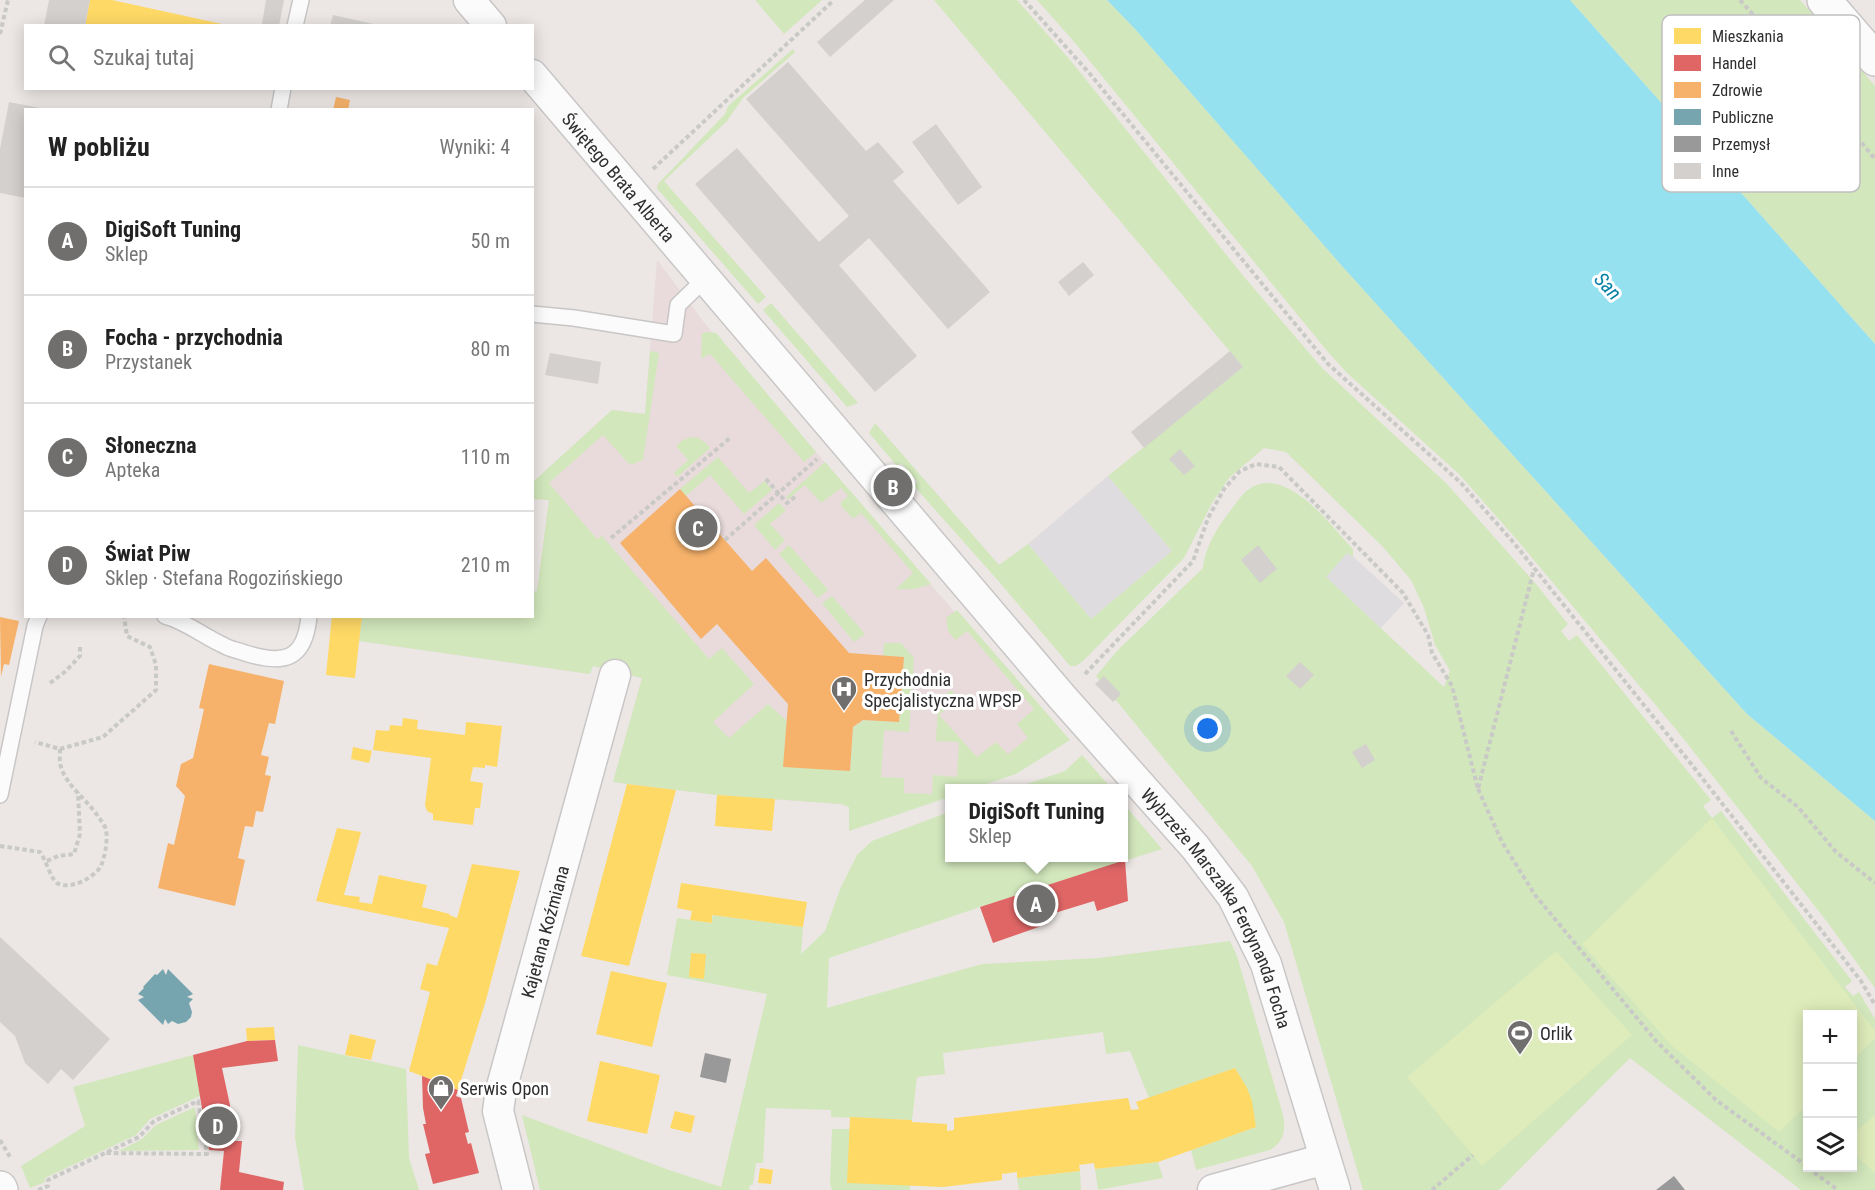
<!DOCTYPE html>
<html lang="pl">
<head>
<meta charset="utf-8">
<style>
	:root { --surface:#fff; --page:#f6f6f6; --text:#222; --muted:#767676; --line:#e0e0e0; --accent:#706f6e }
	body { margin:0; font-family:"Roboto Condensed",sans-serif; background:var(--page); color:var(--text) }
	.controls { position:absolute; right:18px; bottom:18px; display:grid; overflow:hidden; border-radius:0px; box-shadow:0 3px 15px #0003 }
	.controls button { width:54px; height:54px; display:grid; place-items:center; padding:0; border:0; border-bottom:2px solid var(--line); background:var(--surface); color:var(--text); font:30px sans-serif }
	.you { position:absolute; left:1208px; top:729px; width:21px; height:21px; margin:-15px; border:4px solid #fff; border-radius:50%; background:#1a73e8; box-shadow:0 0 0 9px #1a73e833 }
	.badge { display:grid; place-items:center; width:39px; height:39px; border-radius:50%; background:var(--accent); color:#fff; font-size:20px; font-weight:700 }
	.pin { position:absolute; translate:-50% -50%; border:3px solid #fff; box-shadow:0 2px 6px #0006 }
	.popup { position:absolute; left:945px; top:784px; width:183px; height:78px; box-sizing:border-box; display:grid; place-content:center; border-radius:0px; background:var(--surface); filter:drop-shadow(0 2px 4px #0005); font-size:20px; white-space:nowrap; color:var(--muted) }
	.popup b { font-size:22px; color:var(--text) }
	.popup::after { content:''; position:absolute; left:50%; top:100%; margin-left:-12px; border:12px solid transparent; border-top-color:var(--surface) }
	.list { margin:0; padding:0; list-style:none }
	h2 { display:flex; justify-content:space-between; align-items:center; height:78px; margin:0; padding:0 24px; font-size:26px }
	h2 small { font-size:20px; font-weight:400; color:var(--muted) }
	.list li { display:grid; grid-template-columns:39px 1fr auto; gap:18px; align-items:center; box-sizing:border-box; height:108px; padding:0 24px; border-top:2px solid var(--line) }
	.list b { display:block; font-size:22px; white-space:nowrap }
	.list p { margin:0; font-size:20px; white-space:nowrap; color:var(--muted) }
	.list em { font-size:20px; font-style:normal; color:var(--muted) }
	.icon { flex:none; width:33px; height:33px; fill:none; stroke:currentColor; stroke-width:2; stroke-linecap:round; stroke-linejoin:round }
	.map { position:relative; flex:none; width:1875px; height:1190px; overflow:hidden }
	.search { position:absolute; background:var(--surface); box-shadow:0 3px 15px #0003; left:24px; top:24px; width:510px; height:66px; display:flex; align-items:center; gap:15px; box-sizing:border-box; padding:0 21px; border-radius:0px; color:var(--muted); font-size:22px }
	.panel { position:absolute; background:var(--surface); box-shadow:0 3px 15px #0003; left:24px; top:108px; width:510px; height:510px; border-radius:0px }
	.map>svg:first-child { display:block }
	.industrial { fill:#dfdcdf }
	.medical { fill:#e9dbdb }
	.green { fill:#d2e7bc; fill-rule:evenodd }
	.pitch { fill:#deebba }
	.water { fill:#95e1ef }
	.homes { fill:#ffd966 }
	.shops { fill:#e06666 }
	.health { fill:#f6b26b }
	.public { fill:#76a5af }
	.industry { fill:#999 }
	.building { fill:#d3d0cd }
	.lines { fill:none; stroke-linecap:round; stroke-linejoin:round }
	.service-casing { stroke:#c8c6c6; stroke-width:18 }
	.minor-casing { stroke:#c8c6c6; stroke-width:33 }
	.tertiary-casing { stroke:#c8c6c6; stroke-width:36 }
	.path { stroke:#c9c9c8; stroke-width:4; stroke-dasharray:4.5 3; stroke-linecap:butt }
	.service { stroke:#fcfbfb; stroke-width:15 }
	.minor { stroke:#fcfbfb; stroke-width:30 }
	.tertiary { stroke:#fcfbfb; stroke-width:33 }
	.labels { text-anchor:middle; dominant-baseline:central; stroke-width:6; stroke-linejoin:round; paint-order:stroke }
	.street-label { font-size:18px; fill:#2e2e2e; stroke:#fff }
	.poi-label { font-size:18px; fill:#2e2e2e; stroke:#fff; text-anchor:start }
	.water-label { font-size:20px; font-style:italic; fill:#0880a7; stroke:#fff }
	.key { fill:#fff; stroke:#c0c0c0; stroke-width:1.5 }
	.key-label { font-size:16px; fill:#2e2e2e }
</style>
</head>
<body>
<div class="map">
<svg width="1875" height="1190" viewBox="0 0 1875 1190">
	<rect width="100%" height="100%" fill="#ece7e4"/>
	<g class="industrial">
		<polygon points="1108,476 1172,551 1091,619 1028,544"/>
		<polygon points="1348,552 1404,603 1381,628 1325,577"/>
	</g>
	<polygon class="medical" points="657,260 710,330 1057,730 949,788 872,816 841,804 717,795 613,782 642,678 593,666 590,674 359,641 362,617 532,616 533,592 537,591 549,500 533,499 533,482 612,410 645,414"/>
	<g class="green">
		<polygon points="755,0 822,0 784,34"/>
		<path d="M934,0H1017L1071,61L1245,278L1322,368L1447,484L1536,584L1568,624L1561,631L1569,641L1577,635L1711,800L1703,806L1712,818L1721,811L1852,981L1845,987L1853,996L1859,992L1875,1019V1190H1801L1630,1058L1499,1190H1363L1284,922L1252,866L1096,676L1118,650L1203,568C1205,547 1218,526 1231,510C1236,503 1242,494 1249,489C1287,464 1330,525 1353,549V557L1347,553L1326,577L1444,687L1450,671L1435,645L1424,608L1411,580L1383,547L1286,452L1264,448L1229,478L1212,503L1184,558L1084,660L1076,666H1070L1001,584L914,486L917,481L901,463L897,466L869,433L875,423L999,565L1028,544L1091,619L1172,551L1108,476L1243,367ZM1808,1014H1852V1168H1808Z"/>
		<polygon points="1037,0 1107,0 1136,30 1342,266 1747,714 1875,821 1875,988 1828,923 1679,733 1518,541 1459,474 1347,373 1328,352 1070,37"/>
		<polygon points="1570,0 1800,0 1875,86 1875,344"/>
		<polygon points="793,49 795,52 743,98 727,121 664,181 766,297 758,304 661,193 657,189 658,184 725,114 728,106"/>
		<polygon points="771,303 858,403 847,407 763,310"/>
		<polygon points="705,332 716,333 816,452 804,462 710,354 701,359 702,334"/>
		<path d="M650,351L659,353L643,460L633,464L628,463L603,435L549,483L597,539L602,536L709,659L722,648L754,684L713,722L729,738L768,704L787,721L784,766L850,771L853,727L864,720L899,722L904,657L883,656L884,643H901L914,658L909,732L884,730L881,777L904,778V793L932,794L933,775L957,777L959,742L936,741L938,706L949,691H952L958,698L939,715L977,757L996,742L1008,754L1028,738L1017,724L1034,709L967,631L956,640C948,632 946,628 947,617L957,610L1070,740L1016,774L974,788H949V797L849,831V807L841,804L717,795L613,782L642,678L593,666L590,674L359,641L362,617L532,616L533,592L537,591L549,500L533,499V482L612,410L645,414Z"/>
		<path d="M691,437C700,437 704,441 710,448L677,477L674,473L688,460L676,446L683,440Z"/>
		<polygon points="718,457 749,493 765,481 772,490 744,514 710,475 686,496 680,489"/>
		<polygon points="825,462 931,584 915,589 896,589 913,573 861,513 853,519 841,506 841,502 848,496 841,488 821,503 805,485 788,499 786,497"/>
		<polygon points="779,503 786,510 770,524 785,540 775,550 754,525"/>
		<polygon points="789,545 828,590 818,598 779,554"/>
		<polygon points="832,596 865,634 854,642 822,603"/>
		<polygon points="1082,755 1111,788 1015,788 1065,771"/>
		<path d="M1123,803L1162,849L980,907L829,958L827,1008L982,964L1099,958L1230,941L1237,956L1283,1115C1286,1131 1284,1141 1270,1150L1196,1170L1191,1150L1256,1127C1252,1102 1248,1089 1235,1068L1149,1098L1130,1051L1106,1054L1103,1032L943,1053L945,1074L917,1077L912,1120L831,1117V1110L766,1108L763,1163H756L753,1185H750L749,1190H540L522,1115L669,1170L721,1187L767,994L667,975L677,918L711,923L713,915L803,927L801,954L825,931L841,887L857,855L872,841L949,812V858H1123Z"/>
		<polygon points="298,1045 406,1069 409,1158 419,1190 304,1190 295,1138"/>
		<polygon points="193,1055 200,1096 150,1119 136,1135 45,1178 45,1182 30,1188 21,1166 85,1126 73,1087"/>
		<polygon points="195,1107 199,1150 119,1151 142,1139 156,1125"/>
		<polygon points="832,1129 850,1129 910,1185 910,1190 832,1190 830,1184"/>
		<polygon points="1158,1162 1163,1178 1098,1190 1095,1169"/>
		<polygon points="1080,1171 1081,1190 1019,1190 1017,1178"/>
	</g>
	<g class="pitch">
		<polygon points="1712,818 1875,1031 1875,1038 1853,1060 1852,1014 1808,1014 1807,1105 1779,1132 1672,1046 1582,944"/>
		<polygon points="1556,951 1632,1035 1482,1166 1407,1077"/>
		<polygon points="1875,1115 1875,1173 1853,1153 1852,1135"/>
	</g>
	<polygon class="water" points="1107,0 1570,0 1875,344 1875,821 1747,714 1342,266 1136,30"/>
	<g class="homes">
		<polygon points="90,0 112,0 231,26 85,26"/>
		<polygon points="332,616 362,616 355,678 326,675"/>
		<polygon points="403,718 418,720 417,729 465,735 466,722 502,726 497,767 485,765 485,768 473,767 470,781 483,783 480,808 475,808 473,825 433,820 433,814 427,811 425,805 431,758 373,750 376,730 389,731 390,725 402,726"/>
		<polygon points="353,747 372,751 369,763 351,759"/>
		<polygon points="627,784 676,790 629,966 581,956"/>
		<polygon points="717,795 775,799 772,831 715,826"/>
		<polygon points="337,828 361,832 344,895 360,897 359,902 372,904 379,875 427,885 422,907 450,914 449,915 457,918 472,864 520,871 486,1000 458,1090 409,1071 430,992 420,989 427,963 437,966 449,928 316,901"/>
		<polygon points="681,883 807,902 803,927 712,915 712,923 690,920 692,911 677,908"/>
		<polygon points="691,953 706,954 704,979 689,977"/>
		<polygon points="611,971 667,983 652,1047 596,1034"/>
		<polygon points="274,1027 275,1040 247,1041 246,1028"/>
		<polygon points="350,1034 376,1040 371,1060 345,1055"/>
		<polygon points="600,1061 660,1075 647,1134 587,1121"/>
		<polygon points="1235,1068 1247,1088 1252,1101 1256,1127 1158,1162 1095,1169 1094,1163 1079,1165 1080,1171 1017,1178 1017,1172 1002,1174 1002,1180 943,1187 847,1183 850,1117 912,1120 912,1122 947,1124 947,1131 954,1130 954,1118 1128,1098 1131,1110 1139,1109 1136,1102"/>
		<polygon points="675,1111 695,1116 691,1133 670,1128"/>
		<polygon points="760,1168 773,1170 771,1184 758,1183"/>
	</g>
	<g class="shops">
		<polygon points="1125,860 1128,901 1097,911 1094,901 1045,916 1047,924 993,943 980,907"/>
		<polygon points="275,1040 278,1061 222,1068 230,1105 231,1141 242,1141 239,1172 284,1182 283,1190 220,1190 224,1151 209,1150 193,1055 247,1041"/>
		<polygon points="422,1076 458,1090 456,1096 461,1098 469,1132 465,1133 468,1144 471,1143 479,1173 433,1184 425,1154 430,1153 423,1124 426,1124 423,1108"/>
	</g>
	<g class="health">
		<polygon points="336,97 350,100 348,110 333,110"/>
		<polygon points="680,489 752,571 766,558 849,653 904,657 899,722 863,720 853,727 850,771 783,767 788,704 717,624 701,639 620,543"/>
		<polygon points="0,617 19,621 9,665 4,664 1,677"/>
		<polygon points="209,664 284,681 275,724 269,723 261,755 269,757 265,775 271,776 263,812 256,811 253,827 245,826 238,858 245,860 235,906 158,888 168,843 174,845 185,796 176,786 181,764 193,758 204,709 199,708"/>
	</g>
	<polygon class="public" points="163,969 166,975 168,969 193,994 187,997 193,999 189,1003 192,1012 191,1017 186,1022 178,1024 172,1021 168,1024 165,1019 163,1025 138,1000 144,997 138,994 144,988 143,987 155,974 157,975"/>
	<g class="industry">
		<polygon points="705,1053 731,1059 726,1083 700,1077"/>
		<polygon points="1674,1176 1685,1190 1656,1190"/>
	</g>
	<g class="building">
		<polygon points="49,0 90,0 85,26 44,26"/>
		<polygon points="266,0 284,0 279,26 262,24"/>
		<polygon points="865,0 894,0 830,57 817,42"/>
		<polygon points="333,15 378,25 378,26 330,26"/>
		<polygon points="788,62 866,151 878,142 904,172 893,181 990,292 948,329 869,238 839,265 917,356 875,392 695,184 737,148 819,242 849,216 746,99"/>
		<polygon points="9,102 40,108 26,110 26,198 0,193 0,149"/>
		<polygon points="936,124 982,187 958,205 912,142"/>
		<polygon points="1083,262 1094,275 1069,296 1058,282"/>
		<polygon points="1230,351 1243,367 1144,448 1131,432"/>
		<polygon points="550,353 601,362 598,384 545,375"/>
		<polygon points="1180,449 1195,466 1184,475 1169,459"/>
		<polygon points="1258,545 1277,569 1260,583 1241,560"/>
		<polygon points="1300,662 1314,675 1300,689 1286,676"/>
		<polygon points="1104,676 1121,694 1113,702 1095,684"/>
		<polygon points="1366,744 1375,760 1362,768 1352,752"/>
		<polygon points="0,937 110,1039 73,1080 61,1069 48,1084 25,1063 15,1036 0,1022"/>
	</g>
	<g class="lines">
		<g class="service-casing">
			<g id="service">
				<polyline points="295,26 301,0"/>
				<polyline points="279,110 283,88"/>
				<polyline points="532,314 574,318 674,334 678,305 705,279"/>
				<path d="M165,616C187,622 203,636 223,645C229,649 237,650 245,653C283,665 305,661 309,616"/>
				<polyline points="0,795 35,626 39,616"/>
			</g>
		</g>
		<g class="minor-casing">
			<g id="minor">
				<polyline points="469,0 491,26"/>
				<path id="s1" d="M532,75L1062,697L1195,847L1233,897L1266,964L1335,1190"/>
				<path id="s2" d="M518,1190L498,1111L501,1090L615,675"/>
				<polyline points="1213,1190 1325,1159"/>
			</g>
		</g>
		<g class="tertiary-casing">
			<g id="tertiary">
				<polyline points="1824,0 1875,59"/>
				<polyline points="0,1188 1,1190"/>
			</g>
		</g>
		<g class="path">
			<polyline points="1024,0 1090,74 1328,364 1461,483 1514,543 1692,765 1861,981 1875,1005"/>
			<polyline points="1740,0 1790,56 1875,159"/>
			<polyline points="0,34 8,0"/>
			<polyline points="653,169 834,0"/>
			<polyline points="766,479 787,503 796,496"/>
			<polyline points="611,538 730,438"/>
			<polyline points="725,540 817,459"/>
			<polyline points="1085,674 1193,561 1208,518 1224,489 1240,471 1256,464 1279,467 1403,593 1428,635 1432,653 1452,686 1478,789 1534,569"/>
			<polyline points="50,683 66,671 80,656 80,644"/>
			<polyline points="1731,731 1761,778 1798,807 1836,852 1875,883"/>
			<polyline points="60,749 103,737 156,690 156,665 150,647 127,636 124,616"/>
			<polyline points="1478,789 1502,842 1535,895 1656,1041 1716,1100 1808,1167"/>
			<path d="M0,846L40,852C46,860 51,879 57,883C70,891 95,877 101,866C105,856 108,840 106,830C105,826 102,821 99,818C88,800 67,787 61,767C59,762 60,754 60,749L35,742"/>
			<polyline points="47,861 58,856 74,854 80,834 78,792"/>
			<polyline points="0,1140 10,1157"/>
			<polyline points="1808,1168 1838,1190"/>
			<polyline points="38,1190 48,1186 48,1180 139,1137 154,1121 198,1101 207,1154 105,1153"/>
			<polyline points="1432,1190 1473,1155"/>
		</g>
		<use href="#service" class="service"/>
		<use href="#minor" class="minor"/>
		<use href="#tertiary" class="tertiary"/>
	</g>
	<defs>
		<g id="hospital-pin" transform="scale(1.35)"><path d="M0 17L-7.5 6A9.5 9.5 0 1 1 7.5 6Z" fill="#706f6e" stroke="#fff"/><path d="M-5-5h3v3.5h4V-5h3V5h-3V1.5h-4V5h-3Z" fill="#fff"/></g>
		<g id="stadium-pin" transform="scale(1.35)"><path d="M0 17L-7.5 6A9.5 9.5 0 1 1 7.5 6Z" fill="#706f6e" stroke="#fff"/><path d="M0-5a6.5 5 0 1 0 0 10a6.5 5 0 1 0 0-10ZM-3.5-1.8h7v3.6h-7Z" fill="#fff"/></g>
		<g id="shop-pin" transform="scale(1.35)"><path d="M0 17L-7.5 6A9.5 9.5 0 1 1 7.5 6Z" fill="#706f6e" stroke="#fff"/><path d="M-5-2.5h2.3a2.7 3.5 0 0 1 5.4 0H5L5.5 6h-11ZM-1.5-2.5h3a1.5 2.3 0 0 0-3 0Z" fill="#fff"/></g>
	</defs>
	<g fill-rule="evenodd">
		<use href="#hospital-pin" x="844" y="689"/>
		<use href="#stadium-pin" x="1520" y="1033"/>
		<use href="#shop-pin" x="441" y="1088"/>
	</g>
	<g class="labels">
		<g class="street-label">
			<text stroke="none"><textPath href="#s1" startOffset="134">Świętego Brata Alberta</textPath></text>
			<text stroke="none"><textPath href="#s1" startOffset="1082">Wybrzeże Marszałka Ferdynanda Focha</textPath></text>
			<text stroke="none"><textPath href="#s2" startOffset="267">Kajetana Koźmiana</textPath></text>
		</g>
		<g class="poi-label">
			<text x="864" y="679">Przychodnia<tspan x="864" dy="21">Specjalistyczna WPSP</tspan></text>
			<text x="1540" y="1033">Orlik</text>
			<text x="460" y="1088">Serwis Opon</text>
		</g>
		<g class="water-label">
			<text transform="translate(1608 286) rotate(47)">San</text>
		</g>
	</g>
	<rect x="1662" y="15" width="198" height="177" rx="9" class="key"/>
	<rect x="1674" y="28" width="27" height="16" fill="#ffd966"/>
	<rect x="1674" y="55" width="27" height="16" fill="#e06666"/>
	<rect x="1674" y="82" width="27" height="16" fill="#f6b26b"/>
	<rect x="1674" y="109" width="27" height="16" fill="#76a5af"/>
	<rect x="1674" y="136" width="27" height="16" fill="#999"/>
	<rect x="1674" y="163" width="27" height="16" fill="#d3d0cd"/>
	<g class="key-label">
		<text x="1712" y="42">Mieszkania</text>
		<text x="1712" y="69">Handel</text>
		<text x="1712" y="96">Zdrowie</text>
		<text x="1712" y="123">Publiczne</text>
		<text x="1712" y="150">Przemysł</text>
		<text x="1712" y="177">Inne</text>
	</g>
</svg>
<div class="controls">
<button>+</button>
<button>−</button>
<button><svg class="icon" aria-label="layers" viewBox="0 0 24 24"><path d="M12 4l9 5-9 5-9-5zM3 14l9 5 9-5"/></svg></button>
</div>
<div class="you"></div>
<div class="pin badge" style="left:1036px;top:904px">A</div>
<div class="popup"><b>DigiSoft Tuning</b>Sklep</div>
<div class="pin badge" style="left:893px;top:487px">B</div>
<div class="pin badge" style="left:698px;top:528px">C</div>
<div class="pin badge" style="left:218px;top:1126px">D</div>
<div class="search"><svg class="icon" aria-label="search" viewBox="0 0 24 24"><circle cx="10" cy="10" r="6"/><path d="M15 15l6 6"/></svg>Szukaj tutaj</div>
<section class="panel">
<h2>W pobliżu<small>Wyniki: 4</small></h2>
<ul class="list">
<li><span class="badge">A</span><div><b>DigiSoft Tuning</b><p>Sklep</p></div><em>50 m</em></li>
<li><span class="badge">B</span><div><b>Focha - przychodnia</b><p>Przystanek</p></div><em>80 m</em></li>
<li><span class="badge">C</span><div><b>Słoneczna</b><p>Apteka</p></div><em>110 m</em></li>
<li><span class="badge">D</span><div><b>Świat Piw</b><p>Sklep · Stefana Rogozińskiego</p></div><em>210 m</em></li>
</ul>
</section>
</div>
</body>
</html>
